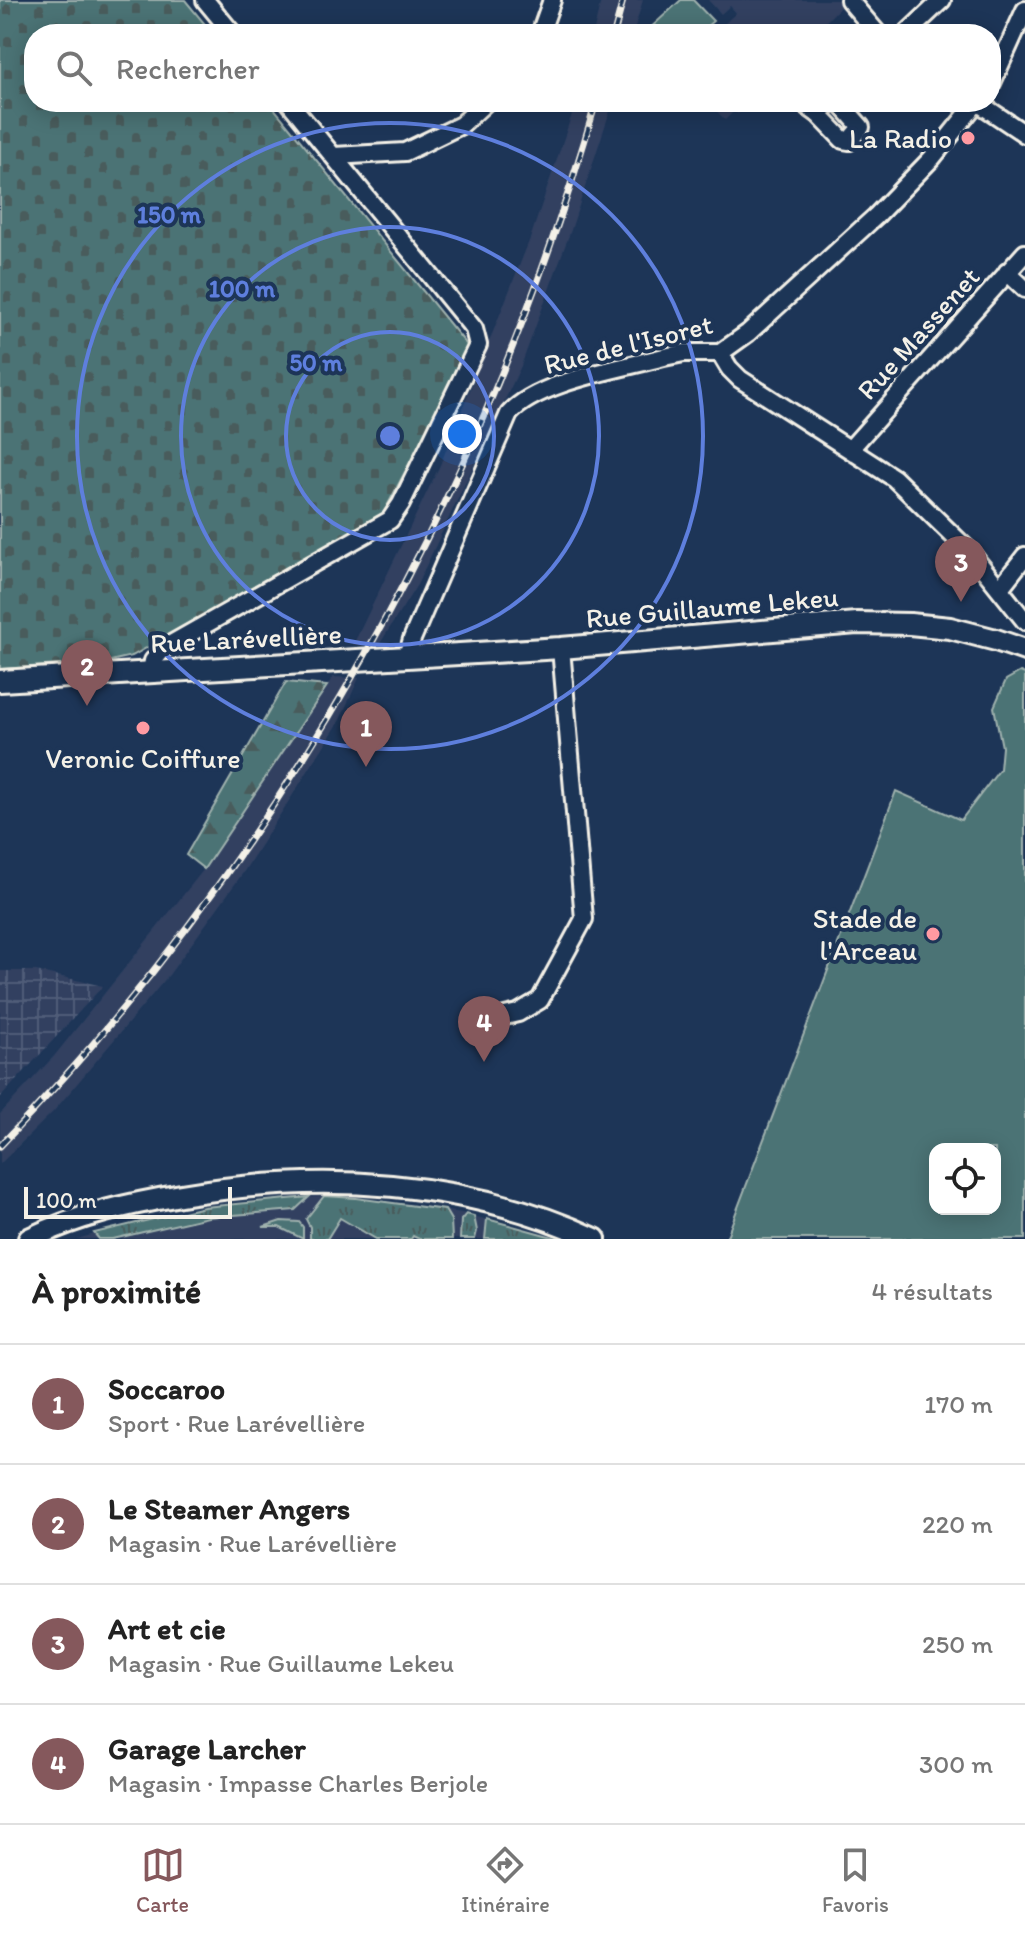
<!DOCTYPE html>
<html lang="fr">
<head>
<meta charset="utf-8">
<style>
	:root { --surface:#fff; --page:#f6f6f6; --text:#222; --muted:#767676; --line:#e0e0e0; --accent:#85585c }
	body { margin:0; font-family:Itim,sans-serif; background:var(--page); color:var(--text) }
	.controls { position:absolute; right:24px; bottom:24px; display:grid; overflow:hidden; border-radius:16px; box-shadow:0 4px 20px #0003 }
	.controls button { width:72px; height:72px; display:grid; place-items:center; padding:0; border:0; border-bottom:2px solid var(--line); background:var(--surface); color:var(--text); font:40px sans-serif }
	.scale { position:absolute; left:24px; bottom:20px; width:208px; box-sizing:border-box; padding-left:8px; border:4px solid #f4f1e8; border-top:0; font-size:22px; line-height:28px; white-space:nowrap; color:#f4f1e8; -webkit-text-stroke:6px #1d3557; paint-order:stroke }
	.you { position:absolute; left:462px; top:434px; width:28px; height:28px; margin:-20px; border:6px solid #fff; border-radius:50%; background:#1a73e8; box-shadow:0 0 0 12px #1a73e833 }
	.badge { display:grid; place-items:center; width:52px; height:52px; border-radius:50%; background:var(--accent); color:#fff; font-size:26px; font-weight:700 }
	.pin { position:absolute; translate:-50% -66px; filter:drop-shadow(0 2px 4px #0008) }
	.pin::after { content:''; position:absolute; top:42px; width:28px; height:24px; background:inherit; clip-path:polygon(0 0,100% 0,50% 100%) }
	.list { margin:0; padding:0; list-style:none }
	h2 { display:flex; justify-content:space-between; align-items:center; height:104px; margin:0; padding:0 32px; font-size:34px }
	h2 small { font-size:26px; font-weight:400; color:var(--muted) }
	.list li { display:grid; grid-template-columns:52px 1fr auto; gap:24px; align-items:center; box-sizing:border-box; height:120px; padding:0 32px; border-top:2px solid var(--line) }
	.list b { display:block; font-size:30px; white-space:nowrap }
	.list p { margin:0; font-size:26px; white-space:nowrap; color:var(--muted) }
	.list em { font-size:26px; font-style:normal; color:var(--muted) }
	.icon { flex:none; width:44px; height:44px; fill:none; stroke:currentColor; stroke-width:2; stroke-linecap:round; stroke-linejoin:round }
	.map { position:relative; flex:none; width:1025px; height:1239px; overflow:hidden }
	.search { position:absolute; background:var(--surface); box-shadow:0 4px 20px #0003; left:24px; right:24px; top:24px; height:88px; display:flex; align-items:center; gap:20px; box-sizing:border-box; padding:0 28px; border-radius:32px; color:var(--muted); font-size:30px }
	.sheet { height:584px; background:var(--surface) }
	nav { display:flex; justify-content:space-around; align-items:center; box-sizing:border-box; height:112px; border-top:2px solid var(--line); background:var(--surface); font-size:22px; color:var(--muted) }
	nav a { display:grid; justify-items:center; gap:4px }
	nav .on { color:var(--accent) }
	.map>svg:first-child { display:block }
	.built { fill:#304061 }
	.industrial { fill:url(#industrial-grid) }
	.grass { fill:url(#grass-tufts); stroke:#a0b2ae; stroke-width:2 }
	.forest { fill:url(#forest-firs); stroke:#a0b2ae; stroke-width:2 }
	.cemetery { fill:url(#cemetery-stones); stroke:#a0b2ae; stroke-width:2 }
	.green { fill:#4c7375; stroke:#a0b2ae; stroke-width:2; fill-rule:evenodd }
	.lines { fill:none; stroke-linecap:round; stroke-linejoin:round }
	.minor-casing { stroke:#f4f1e8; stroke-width:22 }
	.tertiary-casing { stroke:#f4f1e8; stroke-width:26 }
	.minor { stroke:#1d3557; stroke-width:16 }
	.tertiary { stroke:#1d3557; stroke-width:20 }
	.rail-casing { stroke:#f4f1e8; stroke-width:7 }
	.rail { stroke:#1d3557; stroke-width:4; stroke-dasharray:12; stroke-linecap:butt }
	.ring { fill:none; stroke:#5e7fdd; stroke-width:4 }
	.poi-dot { fill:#ff9aa2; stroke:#1d3557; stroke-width:3 }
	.labels { text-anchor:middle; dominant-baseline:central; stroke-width:8; stroke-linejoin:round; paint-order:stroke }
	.poi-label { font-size:28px; fill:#f4f1e8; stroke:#1d3557; text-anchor:end }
	.street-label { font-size:28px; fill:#f4f1e8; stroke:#1d3557 }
	.centre { fill:#5e7fdd; stroke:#1d3557; stroke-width:4 }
	.ring-label { font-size:24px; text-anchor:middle; font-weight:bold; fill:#5e7fdd; stroke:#1d3557; stroke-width:8; stroke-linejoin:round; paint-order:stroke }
</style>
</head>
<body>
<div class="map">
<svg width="1025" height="1239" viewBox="0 0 1025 1239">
	<defs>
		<pattern id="industrial-grid" width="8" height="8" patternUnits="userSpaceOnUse" patternTransform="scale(2)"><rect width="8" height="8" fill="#304061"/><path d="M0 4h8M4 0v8" fill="none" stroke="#4f5c78"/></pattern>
		<pattern id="grass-tufts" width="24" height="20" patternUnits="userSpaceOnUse" patternTransform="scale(2)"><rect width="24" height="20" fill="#4c7375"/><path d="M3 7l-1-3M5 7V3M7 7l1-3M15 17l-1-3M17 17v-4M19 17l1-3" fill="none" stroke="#4a5b5b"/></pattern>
		<pattern id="forest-firs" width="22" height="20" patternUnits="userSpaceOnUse" patternTransform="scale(2)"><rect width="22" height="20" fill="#4c7375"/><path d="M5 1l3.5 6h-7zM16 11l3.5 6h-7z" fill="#4a5b5b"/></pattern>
		<pattern id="cemetery-stones" width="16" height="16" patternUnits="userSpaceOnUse" patternTransform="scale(2)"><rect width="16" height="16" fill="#4c7375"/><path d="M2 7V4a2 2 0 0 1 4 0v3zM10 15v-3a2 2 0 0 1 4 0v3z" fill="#4a5b5b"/></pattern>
	</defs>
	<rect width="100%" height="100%" fill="#1d3557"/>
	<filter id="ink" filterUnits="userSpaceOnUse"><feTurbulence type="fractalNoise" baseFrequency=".0125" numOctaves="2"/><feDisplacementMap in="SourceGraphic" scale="16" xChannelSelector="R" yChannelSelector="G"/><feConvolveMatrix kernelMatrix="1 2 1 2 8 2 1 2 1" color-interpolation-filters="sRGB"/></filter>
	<g filter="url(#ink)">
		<g class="built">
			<polygon points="601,0 643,0 633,34 593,34"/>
			<polygon points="708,0 847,0 814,34 703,34 709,29 714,33 736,13 730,6 721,14"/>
			<polygon points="576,102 613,102 571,230 521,366 417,585 379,645 353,645 440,465 531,236"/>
			<polygon points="708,102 749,102 738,114 734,111 725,120"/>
			<polygon points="333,677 359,678 338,724 243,873 169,975 54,1111 0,1164 0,1114 55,1055 204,869"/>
			<polygon points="324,1196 388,1202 462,1213 560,1239 77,1239 143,1220 204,1207 274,1199"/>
		</g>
		<polygon class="industrial" points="0,971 36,971 103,986 0,1098"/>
		<g class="grass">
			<polygon points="324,1196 356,1198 445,1210 451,1220 452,1239 419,1239 413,1236 411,1239 376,1239 340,1218 327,1239 310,1239 310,1227 306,1219"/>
			<polygon points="309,1197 295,1210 208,1217 113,1239 99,1239 94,1233 204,1207"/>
			<polygon points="466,1214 474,1216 477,1231 475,1239 460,1239 461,1220"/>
			<polygon points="487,1219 560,1239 485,1239"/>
			<polygon points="281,1221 299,1222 303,1227 303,1239 279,1227 263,1227"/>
		</g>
		<polygon class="forest" points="286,682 327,686 204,869 186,855"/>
		<polygon class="cemetery" points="0,0 185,0 213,34 34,34 34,102 269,102 467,345 468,351 383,514 132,656 106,662 0,669"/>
		<g class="green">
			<polygon points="681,0 693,0 713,21 698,34 650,34 647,31"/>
			<path d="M1020,672L1025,674V1239H726L896,791L961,820L1000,769L1002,747L994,707L1006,680ZM935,1149H995V1209H935Z"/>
		</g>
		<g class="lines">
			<g class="minor-casing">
				<g id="minor">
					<polyline points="205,0 233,34"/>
					<polyline points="849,0 878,34"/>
					<polyline points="540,34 552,0"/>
					<polyline points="906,34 942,0"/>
					<polyline points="991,85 1025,10"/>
					<polyline points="801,102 818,114"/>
					<polyline points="831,102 818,114 843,140 849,141 861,127 839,102"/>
					<polyline points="977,102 1025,134"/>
					<polyline points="334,156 405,152 461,125 486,102"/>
					<polyline points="1007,272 1025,289"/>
					<polyline points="720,353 729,368 740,379 894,478 970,552 1025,621"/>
					<polyline points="851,448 1025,253"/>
					<polyline points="1000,588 1025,556"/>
					<path d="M407,657L412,639L509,414C538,381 621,369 664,357L684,353H720L748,333L876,216L932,158L977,102"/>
					<polyline points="151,672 153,661 164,648 390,520 401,504 478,345 474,329 289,102"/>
					<polyline points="505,1016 518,1013 540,1000 584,919 561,648"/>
				</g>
			</g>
			<g class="tertiary-casing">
				<g id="tertiary">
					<polyline points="0,681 561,648 857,623 910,624 950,628 996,640 1025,650"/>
					<path d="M29,1239C78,1215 128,1204 181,1195C320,1172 465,1179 595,1239"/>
				</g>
			</g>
			<use href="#minor" class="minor"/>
			<use href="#tertiary" class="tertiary"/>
			<g class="rail-casing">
				<g id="rail">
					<polyline points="614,34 623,0"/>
					<path d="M0,1146C281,856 485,490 596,102"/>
				</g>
			</g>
			<use href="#rail" class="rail"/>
		</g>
	</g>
	<g class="ring">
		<circle cx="390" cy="436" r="104"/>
		<circle cx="390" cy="436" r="209"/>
		<circle cx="390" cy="436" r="313"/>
	</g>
	<g class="poi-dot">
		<circle cx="968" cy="138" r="8"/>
		<circle cx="143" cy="728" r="8"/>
		<circle cx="933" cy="934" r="8"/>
	</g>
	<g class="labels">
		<g class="poi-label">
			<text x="952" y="138">La Radio</text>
			<text x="143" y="758" text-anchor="middle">Veronic Coiffure</text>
			<text x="917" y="918">Stade de<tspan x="917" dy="32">l'Arceau</tspan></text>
		</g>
		<g class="street-label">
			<text transform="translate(918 333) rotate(-48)">Rue Massenet</text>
			<text transform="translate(628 344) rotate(-14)">Rue de l'Isoret</text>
			<text transform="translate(712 607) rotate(-5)">Rue Guillaume Lekeu</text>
			<text transform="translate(246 638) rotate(-3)">Rue Larévellière</text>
		</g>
	</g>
	<circle cx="390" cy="436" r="12" class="centre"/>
	<g class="ring-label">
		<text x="169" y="223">150 m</text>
		<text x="242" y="297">100 m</text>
		<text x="316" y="371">50 m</text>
	</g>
</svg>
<div class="controls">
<button><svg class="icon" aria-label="locate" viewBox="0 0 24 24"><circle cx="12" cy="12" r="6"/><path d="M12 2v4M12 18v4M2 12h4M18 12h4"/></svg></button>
</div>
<div class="scale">100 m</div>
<div class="you"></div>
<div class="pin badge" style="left:366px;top:767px">1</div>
<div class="pin badge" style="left:87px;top:706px">2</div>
<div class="pin badge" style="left:961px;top:602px">3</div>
<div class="pin badge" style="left:484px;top:1062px">4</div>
<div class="search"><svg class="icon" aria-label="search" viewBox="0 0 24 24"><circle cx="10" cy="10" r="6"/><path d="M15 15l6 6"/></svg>Rechercher</div>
</div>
<section class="sheet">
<h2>À proximité<small>4 résultats</small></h2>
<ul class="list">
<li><span class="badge">1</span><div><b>Soccaroo</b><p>Sport · Rue Larévellière</p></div><em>170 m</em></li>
<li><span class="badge">2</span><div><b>Le Steamer Angers</b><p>Magasin · Rue Larévellière</p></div><em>220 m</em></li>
<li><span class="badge">3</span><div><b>Art et cie</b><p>Magasin · Rue Guillaume Lekeu</p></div><em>250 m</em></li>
<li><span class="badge">4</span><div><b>Garage Larcher</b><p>Magasin · Impasse Charles Berjole</p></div><em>300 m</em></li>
</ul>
</section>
<nav>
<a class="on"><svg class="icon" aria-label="map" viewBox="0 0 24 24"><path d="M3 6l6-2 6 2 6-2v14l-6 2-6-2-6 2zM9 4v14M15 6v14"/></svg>Carte</a>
<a><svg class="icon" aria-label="directions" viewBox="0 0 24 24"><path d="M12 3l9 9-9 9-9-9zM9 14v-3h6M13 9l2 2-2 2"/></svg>Itinéraire</a>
<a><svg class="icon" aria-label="saved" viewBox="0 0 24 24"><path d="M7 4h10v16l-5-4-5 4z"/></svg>Favoris</a>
</nav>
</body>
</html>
